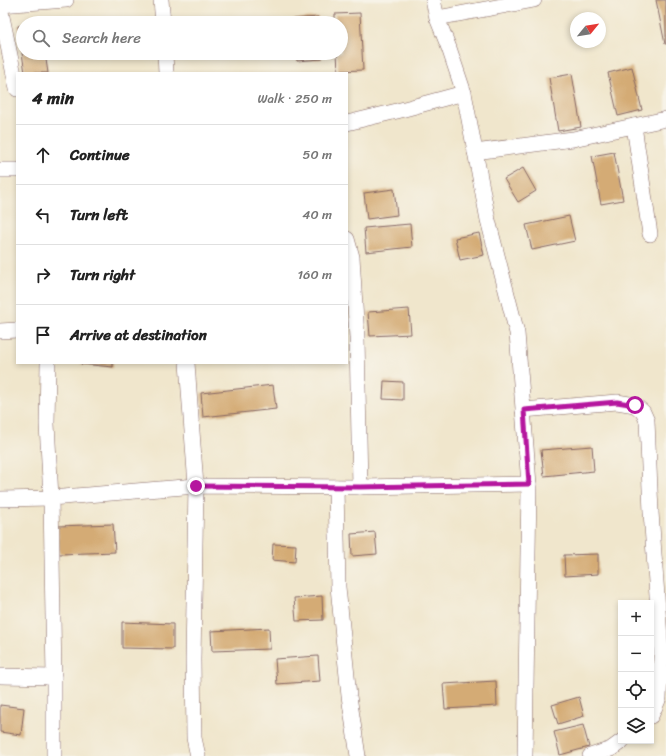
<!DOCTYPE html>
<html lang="en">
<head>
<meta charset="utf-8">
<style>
	:root { --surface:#fff; --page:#f6f6f6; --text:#222; --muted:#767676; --line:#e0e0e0 }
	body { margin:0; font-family:Sriracha,sans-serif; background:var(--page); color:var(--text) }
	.controls { position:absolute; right:12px; bottom:12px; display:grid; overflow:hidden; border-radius:0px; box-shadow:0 2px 6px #0003 }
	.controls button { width:36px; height:36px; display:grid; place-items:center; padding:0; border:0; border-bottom:1px solid var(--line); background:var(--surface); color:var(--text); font:20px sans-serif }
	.compass { position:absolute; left:570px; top:12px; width:36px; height:36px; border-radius:50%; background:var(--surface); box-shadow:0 2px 6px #0003; rotate:60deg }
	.stop { position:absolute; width:12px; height:12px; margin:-9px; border:3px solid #b5179e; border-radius:50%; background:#fff }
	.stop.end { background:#b5179e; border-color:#fff; box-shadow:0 1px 4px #0008 }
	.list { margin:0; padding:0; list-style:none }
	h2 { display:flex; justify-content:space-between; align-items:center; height:52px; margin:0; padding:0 16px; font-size:17px }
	h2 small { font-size:13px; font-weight:400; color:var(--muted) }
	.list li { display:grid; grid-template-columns:26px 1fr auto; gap:12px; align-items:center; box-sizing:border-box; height:60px; padding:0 16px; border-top:1px solid var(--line) }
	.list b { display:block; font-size:15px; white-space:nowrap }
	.list em { font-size:13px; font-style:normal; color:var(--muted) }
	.icon { flex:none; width:22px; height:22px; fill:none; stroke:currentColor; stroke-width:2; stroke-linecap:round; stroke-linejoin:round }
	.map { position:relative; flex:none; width:666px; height:756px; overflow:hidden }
	.search { position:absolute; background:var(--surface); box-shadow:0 2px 6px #0003; left:16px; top:16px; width:332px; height:44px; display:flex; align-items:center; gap:10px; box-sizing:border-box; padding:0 14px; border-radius:22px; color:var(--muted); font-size:15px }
	.panel { position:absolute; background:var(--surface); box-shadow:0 2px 6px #0003; left:16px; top:72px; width:332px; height:292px; border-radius:0px }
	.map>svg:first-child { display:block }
	.building { fill:#d4ab75 }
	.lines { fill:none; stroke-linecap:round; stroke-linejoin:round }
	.minor-casing { stroke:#846563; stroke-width:16 }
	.minor { stroke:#fff; stroke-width:15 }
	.route { stroke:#b5179e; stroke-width:5 }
</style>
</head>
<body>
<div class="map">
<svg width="666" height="756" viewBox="0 0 666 756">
	<rect width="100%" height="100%" fill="#f7f3e8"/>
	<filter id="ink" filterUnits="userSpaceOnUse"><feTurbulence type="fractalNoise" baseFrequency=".025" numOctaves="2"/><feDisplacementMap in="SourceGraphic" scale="8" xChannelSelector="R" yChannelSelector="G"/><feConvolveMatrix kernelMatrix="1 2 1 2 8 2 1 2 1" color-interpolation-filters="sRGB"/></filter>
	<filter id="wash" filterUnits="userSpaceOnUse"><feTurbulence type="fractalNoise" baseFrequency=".012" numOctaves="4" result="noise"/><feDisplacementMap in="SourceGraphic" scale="16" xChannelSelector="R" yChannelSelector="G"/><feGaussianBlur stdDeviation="0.9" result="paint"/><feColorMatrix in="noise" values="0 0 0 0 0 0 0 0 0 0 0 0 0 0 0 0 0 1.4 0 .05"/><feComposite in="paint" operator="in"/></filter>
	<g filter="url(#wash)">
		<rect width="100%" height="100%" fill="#f0e6cc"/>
		<g id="blocks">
			<g class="building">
				<polygon points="656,0 666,0 666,44 665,44"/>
				<polygon points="360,13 363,70 338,71 337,53 341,53 341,23 335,23 335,14"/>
				<polygon points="318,17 318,23 293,23 293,19"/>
				<polygon points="23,25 23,51 22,51 18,26"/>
				<polygon points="22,53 45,53 48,73 25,73"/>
				<polygon points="296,53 321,53 322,59 297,61"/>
				<polygon points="632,67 642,110 618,116 608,73"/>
				<polygon points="572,74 581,127 558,131 549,78"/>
				<polygon points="614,152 623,200 601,204 592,156"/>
				<polygon points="523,168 536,191 518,202 504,179"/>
				<polygon points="394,189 397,215 367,219 364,193"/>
				<polygon points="569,216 575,241 532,250 526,225"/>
				<polygon points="410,224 412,247 366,252 364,228"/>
				<polygon points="479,233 484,255 460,260 455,238"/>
				<polygon points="409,309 411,334 370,336 368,312"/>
				<polygon points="81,363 113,363 113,367 81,364"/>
				<polygon points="384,381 403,382 403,400 383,399"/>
				<polygon points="273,385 276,409 203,417 201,393"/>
				<polygon points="592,446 594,471 544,476 541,450"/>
				<polygon points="113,524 115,552 59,554 58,526"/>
				<polygon points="375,532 377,554 352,556 351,534"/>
				<polygon points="273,544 296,545 295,562 272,560"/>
				<polygon points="598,554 598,574 565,576 564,555"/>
				<polygon points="322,596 323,620 296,621 294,598"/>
				<polygon points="122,622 173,624 173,649 122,648"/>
				<polygon points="269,628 270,649 212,651 211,631"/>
				<polygon points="318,656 320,681 277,684 275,659"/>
				<polygon points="496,681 497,706 445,709 443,684"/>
				<polygon points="579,697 584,716 558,724 552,705"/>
				<polygon points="0,705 24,708 21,735 0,732"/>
				<polygon points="583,725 589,747 560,755 554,732"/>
			</g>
		</g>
	</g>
	<g filter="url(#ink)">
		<use href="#blocks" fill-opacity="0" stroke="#846563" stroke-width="1"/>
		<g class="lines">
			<g class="minor-casing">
				<g id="minor">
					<polyline points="161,0 163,23"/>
					<polyline points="433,0 437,18 449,48 464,93 488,220 517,333 529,484 525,756"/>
					<polyline points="0,5 66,0"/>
					<polyline points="0,7 17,89"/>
					<polyline points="437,18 534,0"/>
					<polyline points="165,53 166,73"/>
					<polyline points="347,123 397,111 464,93"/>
					<polyline points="634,126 650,234"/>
					<polyline points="475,152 573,139 666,119"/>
					<polyline points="0,170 17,170"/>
					<polyline points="347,239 352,257 357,338 360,487"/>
					<polyline points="0,331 17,330"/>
					<polyline points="48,363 47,424 51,498 54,677 54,756"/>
					<polyline points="187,363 196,486 193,660 194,738 198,756"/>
					<polyline points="523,410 617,402 635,405 643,412 647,421 651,512 661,652 659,698 651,716"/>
					<polyline points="336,487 338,587 349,696 358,756"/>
					<polyline points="0,499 51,498 196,486 360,487 529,484"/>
					<polyline points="0,676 54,677"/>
					<polyline points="590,756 611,749 622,741"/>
				</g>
			</g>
			<use href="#minor" class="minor"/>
		</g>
	</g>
	<g class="lines" filter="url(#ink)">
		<polyline class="route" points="196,486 360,487 529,484 524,410 617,402 635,405"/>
	</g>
</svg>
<div class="controls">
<button>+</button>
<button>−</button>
<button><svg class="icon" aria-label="locate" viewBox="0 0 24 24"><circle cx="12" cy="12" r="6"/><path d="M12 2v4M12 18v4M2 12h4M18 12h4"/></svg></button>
<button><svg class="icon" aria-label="layers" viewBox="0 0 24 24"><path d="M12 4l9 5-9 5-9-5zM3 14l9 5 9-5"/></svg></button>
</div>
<svg class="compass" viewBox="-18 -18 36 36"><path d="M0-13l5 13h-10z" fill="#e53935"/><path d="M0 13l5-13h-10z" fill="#767676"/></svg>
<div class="stop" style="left:635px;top:405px"></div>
<div class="stop end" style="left:196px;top:486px"></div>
<div class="search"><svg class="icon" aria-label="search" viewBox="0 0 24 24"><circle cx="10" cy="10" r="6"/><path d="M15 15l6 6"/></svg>Search here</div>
<section class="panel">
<h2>4 min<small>Walk · 250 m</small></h2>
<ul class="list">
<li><svg class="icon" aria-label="ahead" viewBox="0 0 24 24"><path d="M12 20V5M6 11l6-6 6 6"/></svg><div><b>Continue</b></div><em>50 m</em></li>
<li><svg class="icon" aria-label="left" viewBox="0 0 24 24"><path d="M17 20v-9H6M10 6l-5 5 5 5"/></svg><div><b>Turn left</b></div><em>40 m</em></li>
<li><svg class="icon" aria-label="right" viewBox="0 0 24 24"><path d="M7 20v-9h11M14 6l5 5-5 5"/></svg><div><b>Turn right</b></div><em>160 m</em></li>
<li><svg class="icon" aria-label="arrive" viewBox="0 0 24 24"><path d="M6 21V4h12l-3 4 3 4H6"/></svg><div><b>Arrive at destination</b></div></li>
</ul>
</section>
</div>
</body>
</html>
